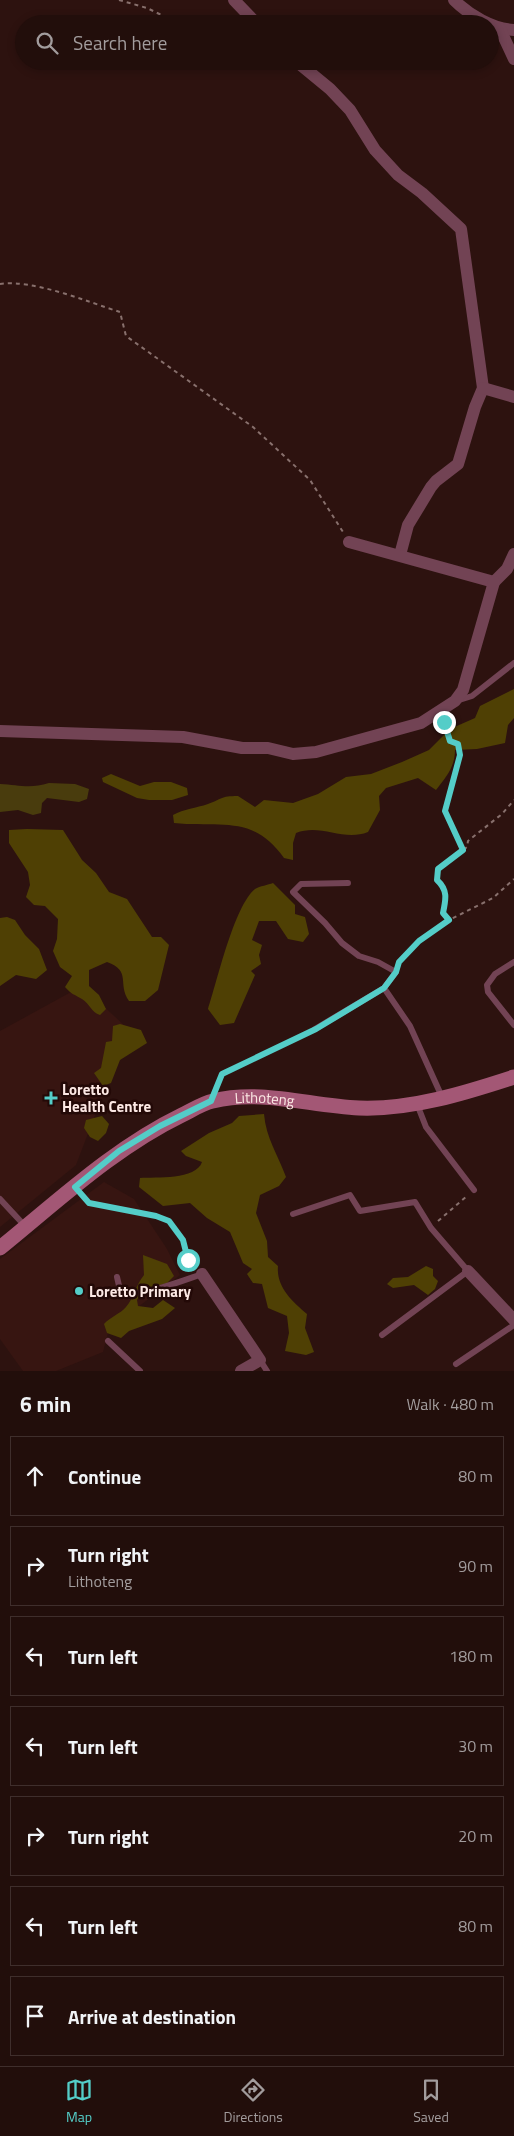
<!DOCTYPE html>
<html lang="en">
<head>
<meta charset="utf-8">
<style>
	:root { --surface:#220e0b; --page:#2e1c19; --text:#f1f3f6; --muted:#a29c9d; --line:#3f2e2c; --accent:#54cdc8 }
	body { margin:0; font-family:"Titillium Web",sans-serif; background:var(--page); color:var(--text) }
	.stop { position:absolute; width:15px; height:15px; margin:-11px; border:4px solid #54cdc8; border-radius:50%; background:#fff }
	.stop.end { background:#54cdc8; border-color:#fff; box-shadow:0 1px 5px #0008 }
	.list { margin:0; padding:0; list-style:none }
	h2 { display:flex; justify-content:space-between; align-items:center; height:65px; margin:0; padding:0 20px; font-size:21px }
	h2 small { font-size:16px; font-weight:400; color:var(--muted) }
	.list li { display:grid; grid-template-columns:32px 1fr auto; gap:15px; align-items:center; box-sizing:border-box; height:80px; margin:0 10px 10px; padding:0 10px; border:1px solid var(--line); border-radius:0px }
	.list b { display:block; font-size:19px; white-space:nowrap }
	.list p { margin:0; font-size:16px; white-space:nowrap; color:var(--muted) }
	.list em { font-size:16px; font-style:normal; color:var(--muted) }
	.icon { flex:none; width:28px; height:28px; fill:none; stroke:currentColor; stroke-width:2; stroke-linecap:round; stroke-linejoin:round }
	.map { position:relative; flex:none; width:514px; height:1371px; overflow:hidden }
	.search { position:absolute; background:var(--surface); box-shadow:0 2px 8px #0003; left:15px; right:15px; top:15px; height:55px; display:flex; align-items:center; gap:12px; box-sizing:border-box; padding:0 18px; border-radius:28px; color:var(--muted); font-size:19px }
	.sheet { height:695px; background:var(--surface) }
	nav { display:flex; justify-content:space-around; align-items:center; box-sizing:border-box; height:70px; border-top:1px solid var(--line); background:var(--surface); font-size:14px; color:var(--muted) }
	nav a { display:grid; justify-items:center; gap:2px }
	nav .on { color:var(--accent) }
	.map>svg:first-child { display:block }
	.built { fill:#371511 }
	.green { fill:#493c0d }
	.forest { fill:#4f4004 }
	.lines { fill:none; stroke-linecap:round; stroke-linejoin:round }
	.path { stroke:#88706d; stroke-width:2; stroke-dasharray:4 4; stroke-linecap:butt }
	.service { stroke:#724354; stroke-width:6 }
	.minor { stroke:#724354; stroke-width:12 }
	.secondary { stroke:#a35775; stroke-width:15 }
	.route { stroke:#54cdc8; stroke-width:6 }
	.poi-dot { fill:#54cdc8; stroke:#230907; stroke-width:2 }
	.labels { text-anchor:middle; dominant-baseline:central; stroke-width:5; stroke-linejoin:round; paint-order:stroke }
	.poi-label { font-size:15px; font-weight:bold; fill:#fce8e4; stroke:#230907; text-anchor:start }
	.street-label { font-size:15px; fill:#fce8e4; stroke:#230907 }
</style>
</head>
<body>
<div class="map">
<svg width="514" height="1371" viewBox="0 0 514 1371">
	<rect width="100%" height="100%" fill="#2d120f"/>
	<g class="built">
		<polygon points="82,986 128,1029 76,1165 0,1227 0,1031"/>
		<polygon points="104,1182 134,1199 167,1249 180,1275 138,1307 108,1333 103,1352 56,1371 23,1371 0,1339 0,1259"/>
	</g>
	<path class="green" d="M49,783L75,784L89,789L87,799L79,802L47,798L42,803L41,813L33,815L18,810L0,812V784C19,785 30,789 49,783Z"/>
	<g class="forest">
		<path d="M514,689V718L508,725L505,743L477,749L455,750C455,767 446,777 436,790L418,778L386,788L379,796L380,810L368,832C343,842 321,823 296,833L293,843V860L284,858C253,814 222,828 174,823L173,815C184,809 196,808 208,804C222,799 220,796 238,796L255,807L264,800L293,803L318,794L346,777L371,774L402,762L429,750L450,729L475,718L480,706Z"/>
		<polygon points="111,774 140,786 154,782 171,782 187,788 188,795 172,800 149,800 137,798 103,782 102,778"/>
		<path d="M27,829L63,830L82,860L96,873L109,892L127,899L152,937H161L169,945L158,990L145,1001H129C117,984 132,971 107,962L89,970V986L99,995L106,1009L100,1015C91,1012 90,1004 82,999C74,994 72,995 65,987L72,976L60,967L53,951L57,939L58,919L45,906L34,905L26,897L30,885L28,872L9,843V830Z"/>
		<path d="M273,883L295,905V914L305,917L309,934L303,942L288,939L276,921H259L252,940L262,945L259,955L261,964L251,971L255,975L234,1023L220,1025L208,1009C217,982 234,906 255,889C260,886 268,885 273,883Z"/>
		<polygon points="7,917 15,920 25,935 39,949 47,970 36,979 16,975 0,986 0,918"/>
		<polygon points="120,1024 141,1030 147,1043 120,1060 111,1083 103,1086 94,1073 101,1068 106,1042 112,1041 113,1026"/>
		<path d="M264,1114C266,1138 278,1155 286,1177L279,1186L260,1195L256,1213L267,1241L268,1257L278,1266C276,1287 292,1301 307,1314L305,1328L314,1352L306,1355L285,1351L289,1333L287,1316L268,1308L262,1284L253,1283L247,1274L252,1269L243,1263L230,1232L207,1218L190,1203L163,1206L139,1187L140,1178C156,1177 196,1180 202,1162L186,1156L181,1151L209,1133L232,1123L239,1116Z"/>
		<polygon points="102,1116 109,1124 106,1133 98,1141 90,1137 84,1128 86,1120"/>
		<path d="M143,1255L167,1264L174,1276L167,1283L143,1290L137,1300L138,1306L153,1308L163,1300L175,1308L162,1319L129,1331L121,1338L107,1333L104,1324C110,1317 120,1314 126,1307C134,1298 135,1286 144,1275Z"/>
		<polygon points="426,1266 433,1269 433,1276 438,1281 435,1289 428,1295 414,1285 393,1288 387,1284 393,1278 408,1277"/>
	</g>
	<g class="lines">
		<g class="path">
			<polyline points="119,0 147,8 180,24"/>
			<path d="M0,284C33,279 88,302 120,312L126,336L253,427L310,480L343,532"/>
			<polyline points="445,723 450,741 458,744 460,755 445,811 463,850"/>
			<path d="M449,920L443,913C446,899 448,890 437,880L438,869L467,847L468,841L502,814L514,800"/>
			<polyline points="398,964 419,941 449,920 493,898 514,879"/>
			<polyline points="217,1087 223,1074 307,1034"/>
			<polyline points="83,1196 89,1203 156,1216 169,1221 183,1240 188,1260 193,1267"/>
			<polyline points="438,1221 467,1196"/>
		</g>
		<g class="service">
			<polyline points="456,701 472,696 514,663"/>
			<polyline points="514,962 495,974 487,985 488,992 514,1025"/>
			<polyline points="384,988 410,1026 442,1097"/>
			<polyline points="315,1029 384,988 396,972 378,962 359,956 342,943 325,923 293,892 301,884 348,883"/>
			<polyline points="417,1104 426,1127 474,1190"/>
			<polyline points="0,1199 25,1226"/>
			<polyline points="293,1214 350,1195 360,1211 415,1202 431,1228 468,1271 382,1335"/>
			<path d="M117,1277L120,1290L124,1294C151,1293 176,1283 202,1274"/>
			<polyline points="108,1341 140,1371"/>
			<polyline points="260,1360 267,1371"/>
			<polyline points="456,1364 514,1325"/>
		</g>
		<g class="minor">
			<polyline points="234,0 257,24"/>
			<path d="M454,0C469,15 493,29 514,30"/>
			<polyline points="500,29 514,59"/>
			<polyline points="296,61 330,89 350,110 375,150 398,175 422,193 461,229 483,388 475,407 458,464 436,481 431,487 408,525 400,555"/>
			<polyline points="483,388 514,397"/>
			<polyline points="349,542 494,582 507,569 514,554"/>
			<polyline points="0,731 183,737 242,748 268,748 293,754 316,752 421,723 455,701 463,690 494,582"/>
			<polyline points="468,1271 514,1320"/>
			<polyline points="202,1274 260,1360 241,1371"/>
		</g>
		<path class="secondary" id="s1" d="M0,1248C58,1201 114,1148 182,1115C192,1110 203,1103 213,1101C262,1089 310,1106 359,1108C411,1110 465,1093 514,1077"/>
	</g>
	<g class="lines">
		<path class="route" d="M188,1260L183,1240L169,1221L156,1216L89,1203L75,1187L119,1151L160,1126L211,1101L222,1074L316,1029L384,988L396,972L399,962L419,941L449,920L443,913C446,899 448,890 437,880L438,869L463,850L445,811L460,755L458,744L450,741L444,722"/>
	</g>
	<g class="poi-dot">
		<path d="M48.5 1090.5h5v5h5v5h-5v5h-5v-5h-5v-5h5z"/>
		<circle cx="79" cy="1291" r="5"/>
	</g>
	<g class="labels">
		<g class="poi-label">
			<text x="62" y="1089">Loretto<tspan x="62" dy="17">Health Centre</tspan></text>
			<text x="89" y="1291">Loretto Primary</text>
		</g>
		<g class="street-label">
			<text stroke="none"><textPath href="#s1" startOffset="312">Lithoteng</textPath></text>
		</g>
	</g>
</svg>
<div class="stop" style="left:188px;top:1260px"></div>
<div class="stop end" style="left:444px;top:722px"></div>
<div class="search"><svg class="icon" aria-label="search" viewBox="0 0 24 24"><circle cx="10" cy="10" r="6"/><path d="M15 15l6 6"/></svg>Search here</div>
</div>
<section class="sheet">
<h2>6 min<small>Walk · 480 m</small></h2>
<ul class="list">
<li><svg class="icon" aria-label="ahead" viewBox="0 0 24 24"><path d="M12 20V5M6 11l6-6 6 6"/></svg><div><b>Continue</b></div><em>80 m</em></li>
<li><svg class="icon" aria-label="right" viewBox="0 0 24 24"><path d="M7 20v-9h11M14 6l5 5-5 5"/></svg><div><b>Turn right</b><p>Lithoteng</p></div><em>90 m</em></li>
<li><svg class="icon" aria-label="left" viewBox="0 0 24 24"><path d="M17 20v-9H6M10 6l-5 5 5 5"/></svg><div><b>Turn left</b></div><em>180 m</em></li>
<li><svg class="icon" aria-label="left" viewBox="0 0 24 24"><path d="M17 20v-9H6M10 6l-5 5 5 5"/></svg><div><b>Turn left</b></div><em>30 m</em></li>
<li><svg class="icon" aria-label="right" viewBox="0 0 24 24"><path d="M7 20v-9h11M14 6l5 5-5 5"/></svg><div><b>Turn right</b></div><em>20 m</em></li>
<li><svg class="icon" aria-label="left" viewBox="0 0 24 24"><path d="M17 20v-9H6M10 6l-5 5 5 5"/></svg><div><b>Turn left</b></div><em>80 m</em></li>
<li><svg class="icon" aria-label="arrive" viewBox="0 0 24 24"><path d="M6 21V4h12l-3 4 3 4H6"/></svg><div><b>Arrive at destination</b></div></li>
</ul>
</section>
<nav>
<a class="on"><svg class="icon" aria-label="map" viewBox="0 0 24 24"><path d="M3 6l6-2 6 2 6-2v14l-6 2-6-2-6 2zM9 4v14M15 6v14"/></svg>Map</a>
<a><svg class="icon" aria-label="directions" viewBox="0 0 24 24"><path d="M12 3l9 9-9 9-9-9zM9 14v-3h6M13 9l2 2-2 2"/></svg>Directions</a>
<a><svg class="icon" aria-label="saved" viewBox="0 0 24 24"><path d="M7 4h10v16l-5-4-5 4z"/></svg>Saved</a>
</nav>
</body>
</html>
